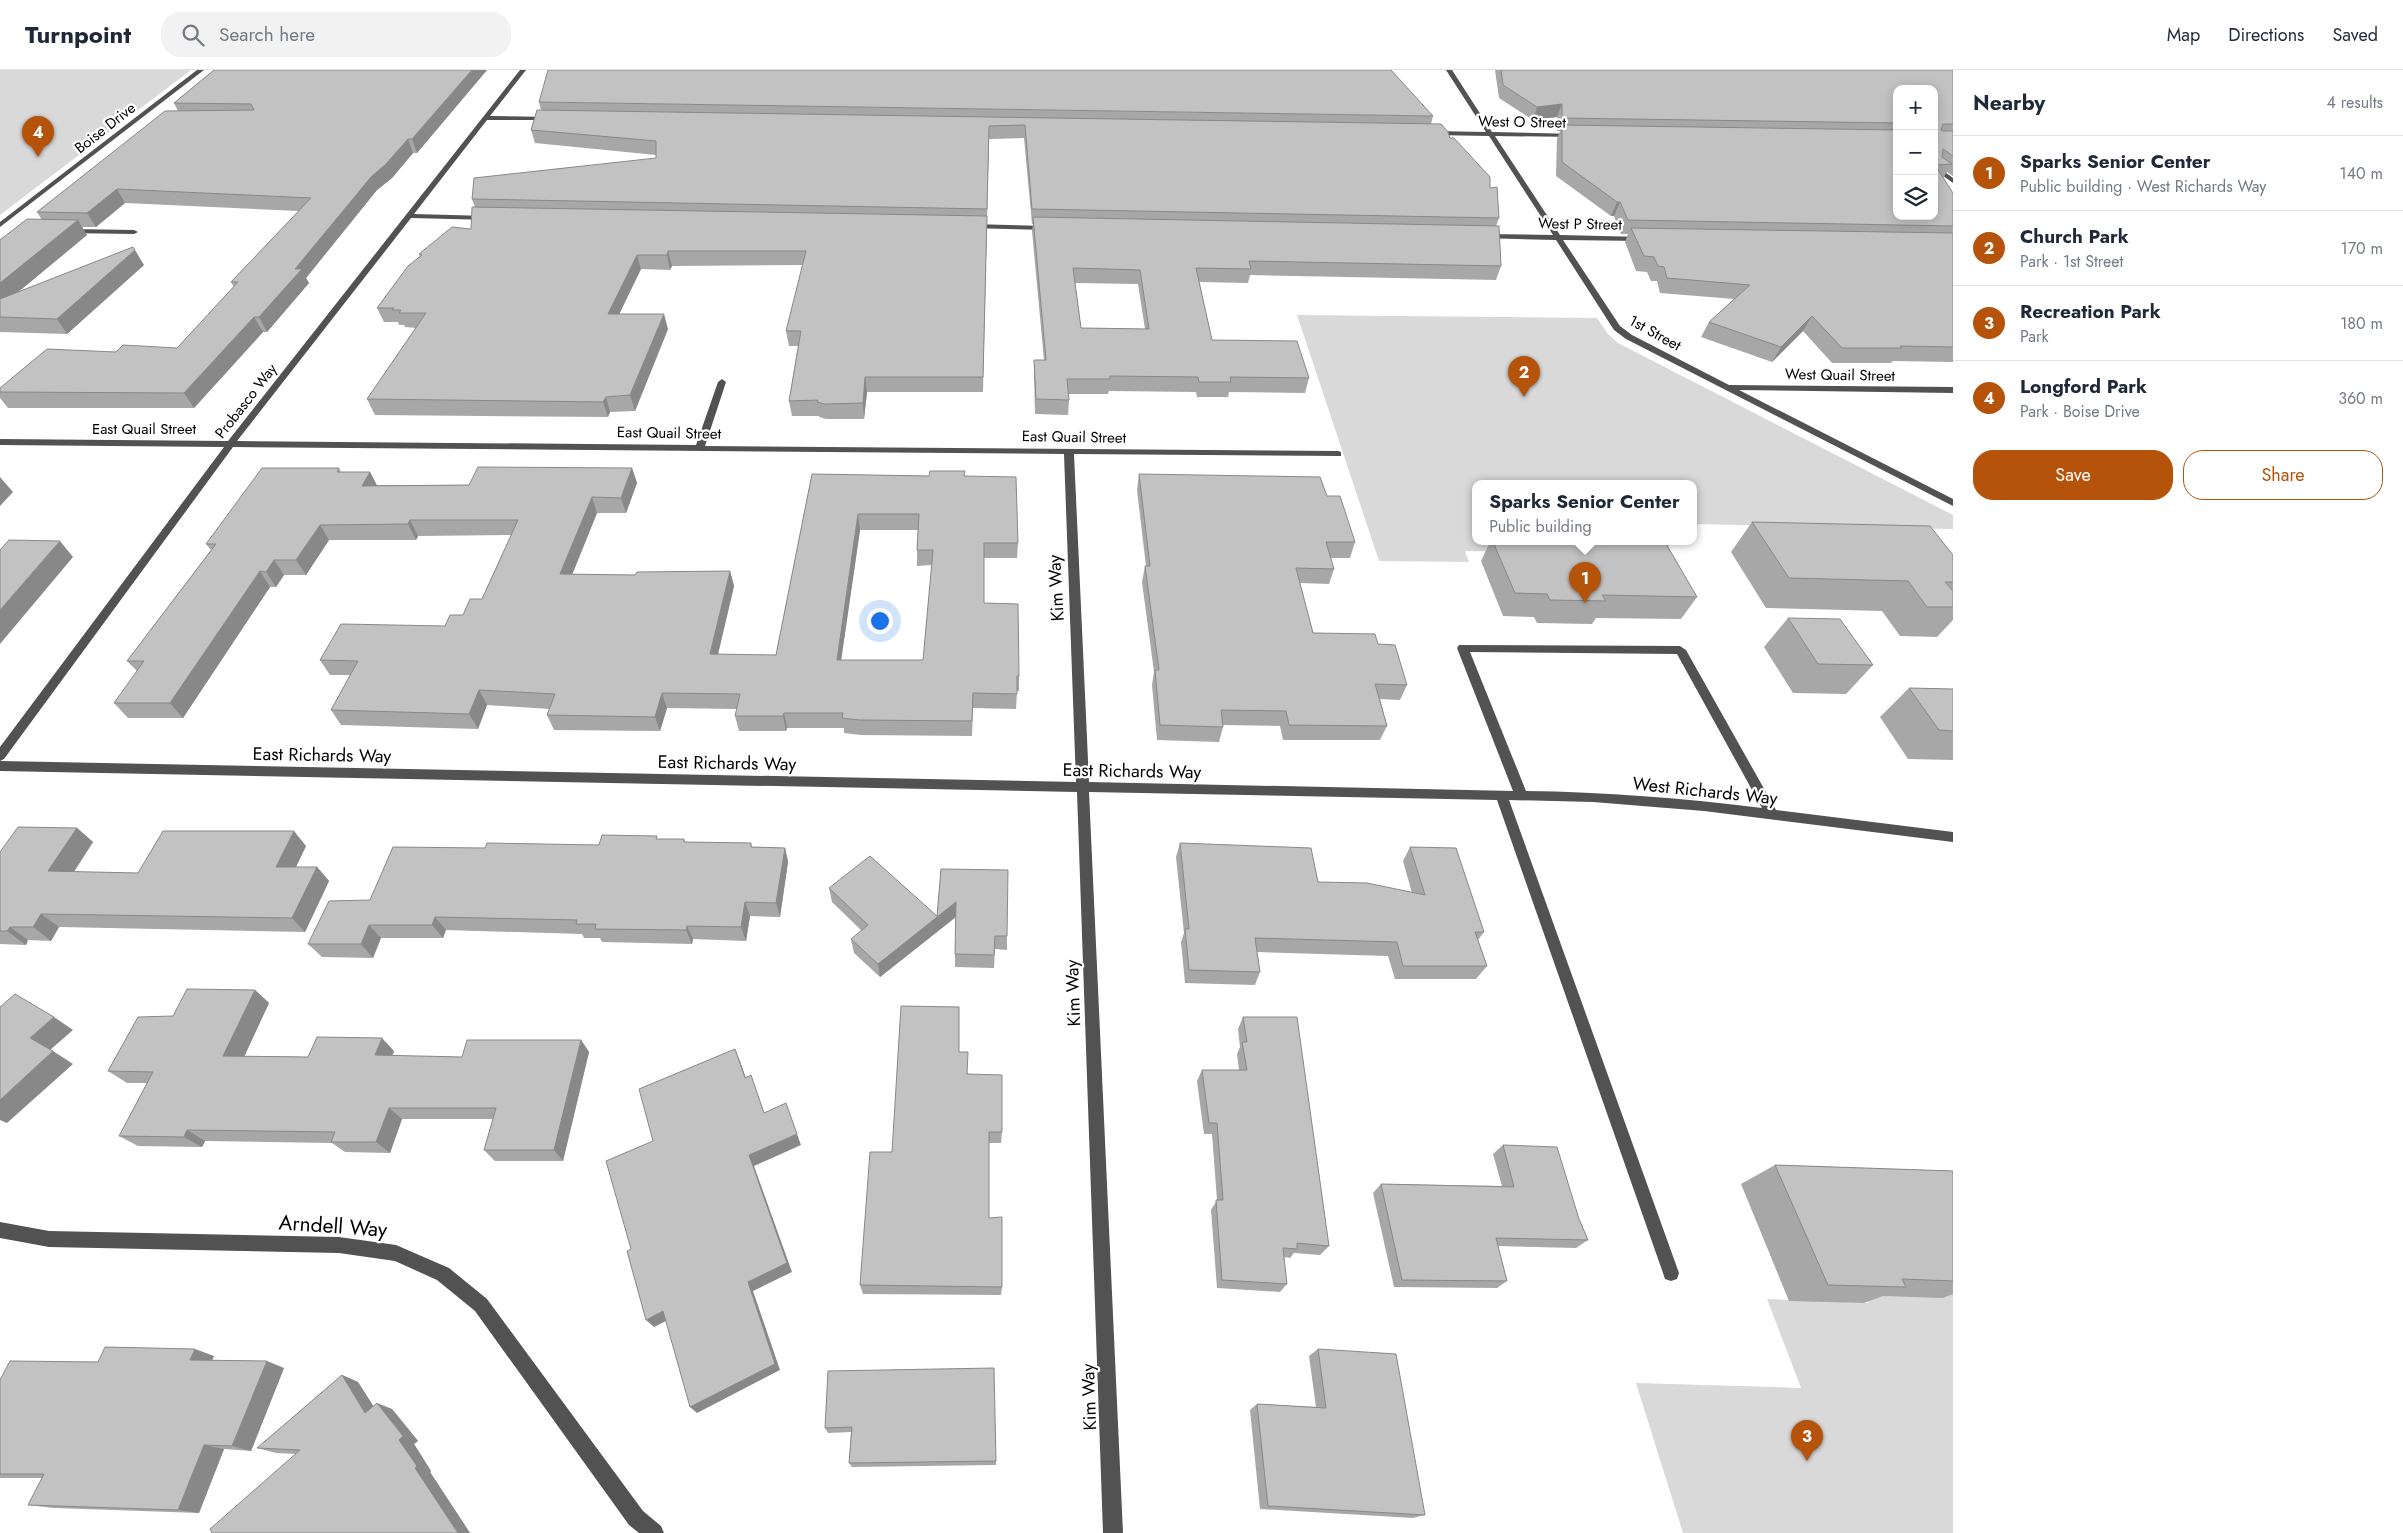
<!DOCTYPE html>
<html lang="en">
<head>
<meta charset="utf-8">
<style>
	:root { --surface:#fff; --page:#f2f2f3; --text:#1f2937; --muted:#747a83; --line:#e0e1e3; --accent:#b45309 }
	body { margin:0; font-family:Jost,sans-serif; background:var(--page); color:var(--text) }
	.controls { position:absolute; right:15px; top:15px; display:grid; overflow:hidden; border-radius:10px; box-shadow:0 2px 12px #0003 }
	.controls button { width:45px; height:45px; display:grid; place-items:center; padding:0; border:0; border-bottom:1px solid var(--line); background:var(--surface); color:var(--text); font:25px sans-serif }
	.you { position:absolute; left:879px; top:550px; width:18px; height:18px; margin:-12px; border:4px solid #fff; border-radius:50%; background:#1a73e8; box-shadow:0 0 0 8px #1a73e833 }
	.badge { display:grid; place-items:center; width:32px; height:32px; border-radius:50%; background:var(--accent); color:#fff; font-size:16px; font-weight:700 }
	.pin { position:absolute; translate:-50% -41px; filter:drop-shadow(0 1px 2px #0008) }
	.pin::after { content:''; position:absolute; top:26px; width:18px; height:15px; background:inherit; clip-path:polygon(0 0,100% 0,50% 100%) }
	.popup { position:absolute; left:1472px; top:410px; width:225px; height:65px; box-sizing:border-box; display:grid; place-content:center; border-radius:10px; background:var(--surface); filter:drop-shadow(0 1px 4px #0005); font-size:16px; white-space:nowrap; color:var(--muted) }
	.popup b { font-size:19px; color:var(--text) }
	.popup::after { content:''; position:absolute; left:50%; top:100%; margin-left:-10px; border:10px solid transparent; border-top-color:var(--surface) }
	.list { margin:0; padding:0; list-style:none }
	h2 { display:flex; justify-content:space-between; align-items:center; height:65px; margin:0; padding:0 20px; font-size:21px }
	h2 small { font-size:16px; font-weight:400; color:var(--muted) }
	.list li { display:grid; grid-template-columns:32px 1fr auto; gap:15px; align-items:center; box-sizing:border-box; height:75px; padding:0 20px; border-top:1px solid var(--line) }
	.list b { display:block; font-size:19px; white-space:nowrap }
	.list p { margin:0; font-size:16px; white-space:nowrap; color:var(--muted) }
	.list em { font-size:16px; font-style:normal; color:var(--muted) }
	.actions { display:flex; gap:10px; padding:15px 20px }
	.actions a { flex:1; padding:11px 0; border:1px solid var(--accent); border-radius:20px; text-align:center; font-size:18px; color:var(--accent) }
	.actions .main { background:var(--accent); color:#fff }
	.icon { flex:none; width:28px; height:28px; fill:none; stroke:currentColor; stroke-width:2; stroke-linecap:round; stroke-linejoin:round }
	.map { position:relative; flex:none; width:1953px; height:1463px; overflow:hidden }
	header { display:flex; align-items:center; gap:30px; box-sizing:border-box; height:70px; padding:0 25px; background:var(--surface); border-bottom:1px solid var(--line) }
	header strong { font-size:24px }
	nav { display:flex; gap:28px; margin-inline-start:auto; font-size:18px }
	.search { width:350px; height:45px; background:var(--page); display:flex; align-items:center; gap:12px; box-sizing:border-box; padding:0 18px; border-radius:20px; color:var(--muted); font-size:19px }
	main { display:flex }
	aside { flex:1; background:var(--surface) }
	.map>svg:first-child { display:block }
	.green { fill:#d9d9d9 }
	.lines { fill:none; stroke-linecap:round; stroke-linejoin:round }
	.minor { fill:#525252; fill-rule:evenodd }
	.wall { fill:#a7a7a7; fill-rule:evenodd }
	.shaded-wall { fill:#888 }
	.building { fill:#c2c2c2; stroke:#888; fill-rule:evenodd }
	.labels { text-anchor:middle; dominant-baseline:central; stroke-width:4.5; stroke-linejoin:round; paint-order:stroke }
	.far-street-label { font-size:15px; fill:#000; stroke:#fff }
	.street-label { font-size:18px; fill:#000; stroke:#fff }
	.near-street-label { font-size:21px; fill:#000; stroke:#fff }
</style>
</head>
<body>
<header>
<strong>Turnpoint</strong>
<div class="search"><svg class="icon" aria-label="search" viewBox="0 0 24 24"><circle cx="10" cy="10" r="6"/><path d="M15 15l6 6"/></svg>Search here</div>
<nav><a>Map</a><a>Directions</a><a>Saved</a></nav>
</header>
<main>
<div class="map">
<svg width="1953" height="1463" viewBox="0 0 1953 1463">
	<rect width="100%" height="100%" fill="#fff"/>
	<g class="green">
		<polygon points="0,0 191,0 0,145"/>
		<polygon points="1297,245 1597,248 1608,264 1618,273 1953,445 1953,459 1694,454 1694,414 1476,414 1476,472 1667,472 1670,476 1620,476 1612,483 1465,481 1469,492 1379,491"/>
		<polygon points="1853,1199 1882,1225 1947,1227 1942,1216 1953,1202 1953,1463 1683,1463 1636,1313 1801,1318 1767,1229 1869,1233"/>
	</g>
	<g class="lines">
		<g class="minor">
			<polygon points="197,0 204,0 0,157 0,152"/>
			<path d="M520,0H526L490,46L551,47L553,50H487L414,144L488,146H491V150L411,148L237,371L696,375L718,312L722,309L726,312L705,376L1338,381L1341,382V386L1074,384L1089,712L1513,721L1457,578L1459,575L1680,576L1686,580L1776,740L1953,762V772L1704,741L1593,732L1509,730L1679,1203L1677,1209L1671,1211L1665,1209L1663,1203L1497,730L1089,722L1123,1463H1103L1077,722L0,701V691L1076,712L1064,384L233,377L4,689L0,691V677L224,377L0,375V369L228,371ZM1470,582L1677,584L1762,738C1683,728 1605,722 1526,721Z"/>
			<polygon points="1446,0 1452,0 1492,62 1577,64 1575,67 1495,66 1560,165 1643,167 1647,169 1643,171 1563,170 1620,256 1632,265 1729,315 1953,317 1953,323 1739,320 1953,429 1953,436 1626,269 1614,260 1556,170 1480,168 1480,164 1483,164 1553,165 1489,66 1433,65 1430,63 1433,61 1486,62"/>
			<polygon points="1934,94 1953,108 1953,113 1934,99"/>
			<polygon points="971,154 1048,156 1052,158 1048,160 968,158 967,156"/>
			<polygon points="69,159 134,160 138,162 134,164 66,163 65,161"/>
			<polygon points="0,1152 49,1161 339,1167 396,1175 449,1198 487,1229 643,1441 661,1456 664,1463 639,1463 629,1455 475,1241 437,1210 395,1191 339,1183 49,1177 0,1168"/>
		</g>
	</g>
	<g class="wall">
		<polygon points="214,0 487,0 417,83 413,83 392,108 377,120 306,208 309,213 267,262 263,262 194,338 8,338 0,328 0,318 116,282 177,278 234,217 231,212 299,141 125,133 96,157 82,157 87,165 17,223 144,195 67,264 0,262 0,170 42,150 37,142 178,41 174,33"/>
		<path d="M1495,0H1953V106L1947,102L1943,108L1953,123V292L1893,291L1891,293H1832L1803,261L1772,292L1701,267L1709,252L1734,229L1660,223L1657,211H1651L1647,202L1636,201L1625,172L1628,164H1621L1614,146H1611L1556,106L1557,69L1560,61H1557V47L1533,50L1499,28ZM1897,19L1934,146H1897Z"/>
		<path d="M539,32L1433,46L1431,54L1450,68L1490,118L1499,148L1496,156L1501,196L1496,210L1250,205L1248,213L1199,212L1212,270L1309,308L1305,323L1229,322L1228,327H1197L1196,322L1109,321L1108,324H1068L1069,330L1068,345L1035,344L1034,305V290H1044L1032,161L1033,154H1032L1024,68L989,69L983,322H867L864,349H826L819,347V346H792L789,331L798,276H789L786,261L803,195L672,196L670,200L641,199L619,244L668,259L635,341L610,342L608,347L375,345L367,329L416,258L405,257L404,255H399L398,252H384L377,238L420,186L419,184L471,159L475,137L472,129L656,88V85L535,73L531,60L541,40ZM1075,213L1138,214L1145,259L1081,258Z"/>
		<path d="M339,398L341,402H370L377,415H469L632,398L637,413L626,443H597L572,504L635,505L730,501L734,516L718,585H776L812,404L929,406H965L1018,473L1017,488H984V533L1019,606V621H1017L1016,639L973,638L972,666L861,665L844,663V658H787L786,661H739L735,646L737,639L667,638L660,661L554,660L547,645L550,639L487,635L478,659L341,655L331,640L350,605H330L320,590L445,556L463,545L482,529L511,465L418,466L416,470H329L306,505H284L276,517H270L183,648H128L114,633L137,601L127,591L211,480L206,474ZM860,460H918L917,480V496L932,495L923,590H841Z"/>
		<polygon points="1139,404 1327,426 1355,472 1350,488 1330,488 1334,499 1329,514 1300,513 1313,563 1378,574 1407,615 1400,630 1380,629 1387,656 1380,670 1283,670 1280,656 1223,655 1223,657 1219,672 1157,670 1152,615 1154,602 1142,512 1145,496 1146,496 1137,420"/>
		<polygon points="1752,452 1953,485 1953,550 1937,567 1900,566 1882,541 1766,538 1731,482"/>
		<polygon points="1490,472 1665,472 1697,527 1681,549 1596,548 1592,554 1537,553 1534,547 1503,546 1481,491"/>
		<polygon points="1788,548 1873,595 1846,624 1793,623 1764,577"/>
		<polygon points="1909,618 1953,619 1953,690 1908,689 1880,647"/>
		<polygon points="77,758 93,772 74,802 138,803 306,776 296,797 317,797 329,811 305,862 59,857 51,871 28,870 26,875 0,874 0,782"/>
		<polygon points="658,769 684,769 685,772 751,773 752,777 785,778 788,792 780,847 750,846 746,871 693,869 692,874 602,872 600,868 584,868 582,864 446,860 443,868 381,868 373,888 322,887 308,874 370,830 485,778 599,775"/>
		<polygon points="1180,773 1318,812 1412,823 1403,791 1410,777 1484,862 1478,870 1487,896 1476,909 1395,909 1388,886 1257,882 1260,902 1255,915 1185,913 1181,872 1184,863 1176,787"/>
		<polygon points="941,799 1007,866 1007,880 995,879 994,898 955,897 955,884 956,847 880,907 854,883 851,869 862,861 832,832 829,818 937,846"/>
		<polygon points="255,920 269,933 244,986 308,987 394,981 392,986 462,987 581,970 589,982 563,1091 495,1091 484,1080 493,1049 402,1049 390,1083 345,1082 332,1073 205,1071 202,1077 138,1076 119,1066 147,1013 127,1013 108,1001 173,946"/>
		<polygon points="959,937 959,982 968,1004 1002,1062 1001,1073 989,1073 989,1148 1002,1217 1001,1225 863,1224 860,1215 892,1082"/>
		<polygon points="1243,947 1329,1176 1320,1185 1294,1183 1290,1188 1284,1187 1287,1214 1280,1222 1217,1218 1211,1140 1217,1130 1212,1064 1204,1064 1197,1011 1202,1000 1239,1000 1237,984 1240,977 1238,959"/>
		<polygon points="1503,1075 1579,1149 1588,1170 1576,1178 1498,1176 1507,1211 1497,1218 1394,1217 1373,1123 1381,1114 1502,1116 1493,1084"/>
		<polygon points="1775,1095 1953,1101 1953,1224 1943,1228 1883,1226 1864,1233 1789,1231 1741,1114"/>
		<polygon points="1318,1279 1425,1445 1413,1448 1260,1439 1250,1340 1257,1334 1316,1337 1309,1286"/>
		<polygon points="214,1286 212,1290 284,1298 251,1381 224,1379 199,1443 54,1438 28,1435 42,1408 0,1408 0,1310 98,1292"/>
		<polygon points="828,1301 996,1391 996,1395 852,1397 849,1393 851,1362 828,1363 825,1358"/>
		<polygon points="342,1305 358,1312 373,1336 392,1339 418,1371 414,1374 431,1401 430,1402 470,1463 212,1463 296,1384 276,1383 257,1378"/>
	</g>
	<g class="shaded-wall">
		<polygon points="472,0 487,0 417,83 412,69"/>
		<polygon points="1562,34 1557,47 1533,50 1537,37"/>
		<polygon points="408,69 413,83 392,108 377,120 306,208 309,213 267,262 259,247 295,199 371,107"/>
		<polygon points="117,119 125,133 96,157 87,143"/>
		<polygon points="1617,132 1620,132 1614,146 1611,146"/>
		<polygon points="78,150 87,165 0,237 0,213"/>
		<polygon points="135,180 144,195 67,264 57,249"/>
		<polygon points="668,181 672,196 670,200 667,185"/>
		<polygon points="637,185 641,199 612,259 608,244"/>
		<polygon points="664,244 668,259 635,341 630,325"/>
		<polygon points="1812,246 1803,261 1772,292 1781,277"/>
		<polygon points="254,247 263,262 194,338 184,323"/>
		<polygon points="865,307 867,322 864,349 863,333"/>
		<polygon points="606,327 610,342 608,347 603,332"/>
		<polygon points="632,398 637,413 626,443 621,428"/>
		<polygon points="370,402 378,418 362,416"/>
		<polygon points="0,407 13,422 0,436"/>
		<polygon points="592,427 597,443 566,520 560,504"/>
		<polygon points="858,444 860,460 839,605 837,590"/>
		<polygon points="410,450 418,466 416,470 408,454"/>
		<polygon points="320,455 329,470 306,505 296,490"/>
		<polygon points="60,471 73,487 0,574 0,540"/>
		<polygon points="274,490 284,505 276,517 266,502"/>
		<polygon points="260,501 270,517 183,648 170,633"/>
		<polygon points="730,501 734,516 714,600 710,584"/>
		<polygon points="479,620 487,635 478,659 469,644"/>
		<polygon points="662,623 667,638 660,661 655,647"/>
		<polygon points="784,643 787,658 786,661 783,646"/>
		<polygon points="77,758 93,772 65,815 48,801"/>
		<polygon points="294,761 306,776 289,811 276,797"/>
		<polygon points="785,778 788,792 780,847 776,833"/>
		<polygon points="317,797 329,811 305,862 292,848"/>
		<polygon points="745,832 750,846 746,871 741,857"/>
		<polygon points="956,832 957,846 880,907 878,894"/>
		<polygon points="41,844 59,857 51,871 33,857"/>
		<polygon points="435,847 446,860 443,868 432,855"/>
		<polygon points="369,855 381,868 373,888 361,874"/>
		<polygon points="687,856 693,869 692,874 686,860"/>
		<polygon points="10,857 28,870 26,875 7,861"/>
		<polygon points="255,920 269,933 239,998 223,986"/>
		<polygon points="54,947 73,960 50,980 30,968"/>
		<polygon points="382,968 394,981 388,997 375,985"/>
		<polygon points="581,970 589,982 563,1091 554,1080"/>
		<polygon points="735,979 740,991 750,1020 745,1008"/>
		<polygon points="53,981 73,994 7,1053 0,1050 0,1030"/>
		<polygon points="389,1038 402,1049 390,1083 376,1072"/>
		<polygon points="187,1060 205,1071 202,1077 184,1067"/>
		<polygon points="797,1064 801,1075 754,1096 792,1202 753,1221 780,1300 697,1343 690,1337 748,1212 749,1085"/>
		<polygon points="663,1241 670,1249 654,1257 646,1250"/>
		<polygon points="195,1279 214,1286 210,1296 190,1290"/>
		<polygon points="267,1291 284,1298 251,1381 232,1376"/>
		<polygon points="342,1305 358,1312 381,1348 365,1343"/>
		<polygon points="377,1333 392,1339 418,1371 414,1374 431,1401 430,1402 470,1463 458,1463 415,1398"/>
		<polygon points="204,1375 224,1379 199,1443 178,1440"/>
	</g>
	<g class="building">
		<polygon points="214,0 472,0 412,69 408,69 386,94 371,107 295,199 302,199 259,247 254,247 184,323 0,322 0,318 47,279 116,282 123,275 177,278 238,212 231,212 311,128 117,119 87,143 37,142 165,41 254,40 251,34 174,33"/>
		<polygon points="548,0 1391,0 1433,46 539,32"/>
		<polygon points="1501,0 1953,0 1953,54 1943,54 1941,60 1943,61 1953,61 1953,86 1943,79 1942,87 1952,94 1935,95 1953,123 1953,156 1628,150 1620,132 1617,132 1562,92 1562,55 1897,60 1897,146 1934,146 1934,19 1897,19 1897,53 1562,48 1562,34 1537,37 1503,15"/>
		<polygon points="537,40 1441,54 1448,62 1450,68 1454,68 1490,107 1490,118 1497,117 1499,148 1032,139 1025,55 989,56 987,139 472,129 474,108 656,88 656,71 531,60"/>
		<polygon points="472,137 987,146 983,307 865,307 863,333 824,334 817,332 818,330 789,331 801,261 786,261 806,181 668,181 667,185 637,185 608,244 664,244 630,325 606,327 603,332 367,329 426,243 399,243 401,240 392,240 394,238 377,238 408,196 422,185 419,184 452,157 471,159"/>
		<path d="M1033,147L1499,156L1501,196L1249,191L1251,199L1196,198L1212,270L1297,271L1309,308L1230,307L1231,312H1199L1198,307L1110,306V309H1067L1069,330L1036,329L1034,290H1046ZM1073,198L1140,200L1149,259L1081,258Z"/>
		<polygon points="27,149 78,150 0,213 0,170"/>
		<polygon points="1631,158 1953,163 1953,277 1900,276 1902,278 1842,278 1812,246 1781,277 1709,252 1750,215 1667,208 1664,197 1658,196 1654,187 1644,186"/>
		<polygon points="133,177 135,180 57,249 0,247 0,229"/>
		<path d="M478,397L632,398L621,428L592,427L560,504L635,505L637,502L730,501L710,584L776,585L812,404L929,406L930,401H965L964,406L1016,407L1018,473H984V533L1018,534L1019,606H1017V624L973,623L972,651L859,650L842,648L843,643H784L783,646H735L740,624L662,623L655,647L547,645L555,624L479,620L469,644L331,640L358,591L320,590L341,554L445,556L450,545H463L470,529H482L518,450H410L408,454L320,455L296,490H274L266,502L260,501L170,633H114L144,591H127L216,474H206L262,398H339L337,402H370L362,416L469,415ZM858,444H919L917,480H933L923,590H837Z"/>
		<polygon points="1139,404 1320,407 1327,426 1340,426 1355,472 1326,472 1334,499 1296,498 1313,563 1375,564 1378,574 1395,575 1407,615 1375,614 1387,656 1289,655 1286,641 1221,640 1223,657 1160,655 1155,600 1159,600 1145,496 1150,496"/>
		<polygon points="1752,452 1930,456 1953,485 1953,512 1945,512 1953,521 1953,537 1927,537 1908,511 1789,508"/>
		<polygon points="9,470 60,471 0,540 0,480"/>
		<polygon points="1493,472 1665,472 1697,527 1602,525 1606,531 1550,530 1547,524 1515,523"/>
		<polygon points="1788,548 1840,549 1873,595 1818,594"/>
		<polygon points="1909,618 1953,619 1953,661 1939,660"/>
		<polygon points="18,757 77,758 48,801 138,803 163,761 294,761 276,797 317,797 292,848 41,844 33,857 10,857 7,861 0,861 0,782"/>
		<polygon points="602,765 657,766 656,769 684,769 684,772 751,773 751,777 785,778 776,833 745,832 741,857 687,856 686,860 595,859 596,854 576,854 577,850 435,847 432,855 369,855 361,874 308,874 329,831 370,830 393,777 485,778 487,773 599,775"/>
		<polygon points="1180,773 1311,778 1318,812 1367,813 1425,825 1410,777 1456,778 1484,862 1475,862 1487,896 1403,896 1397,872 1255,868 1260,902 1189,900 1185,859 1189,859"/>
		<polygon points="870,786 937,846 941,799 1008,800 1007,866 995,866 994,885 955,884 956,832 878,894 851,869 868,855 829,818"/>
		<polygon points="187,919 255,920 223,986 308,987 317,967 382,968 375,985 462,987 467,970 581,970 554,1080 484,1080 496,1038 389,1038 376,1072 331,1072 335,1062 187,1060 184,1067 119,1066 153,1002 108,1001 138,947 173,946"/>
		<polygon points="15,924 54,947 30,968 53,981 0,1030 0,937"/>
		<polygon points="901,936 959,937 959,982 968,982 967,1004 1002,1005 1002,1062 989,1062 989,1148 1002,1147 1002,1217 860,1215 870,1082 892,1082"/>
		<polygon points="1243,947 1297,947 1329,1176 1297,1173 1297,1179 1283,1178 1287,1214 1222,1210 1216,1130 1223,1130 1217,1053 1209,1053 1202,1000 1247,1000 1242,972 1247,972"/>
		<polygon points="735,979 745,1008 751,1005 764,1043 786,1033 797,1064 749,1085 787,1193 748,1212 775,1294 690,1337 663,1241 646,1250 627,1181 631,1179 606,1091 653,1071 639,1019"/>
		<polygon points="1503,1075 1557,1077 1579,1149 1588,1170 1496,1168 1507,1211 1402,1210 1381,1114 1514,1117"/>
		<polygon points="1775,1095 1953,1101 1953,1211 1902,1209 1906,1217 1828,1215"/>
		<polygon points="105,1277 195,1279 190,1290 267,1291 232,1376 204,1375 178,1440 28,1435 44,1404 0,1404 0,1310 10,1291 98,1292"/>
		<polygon points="1318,1279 1396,1284 1425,1445 1268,1436 1257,1334 1326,1338"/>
		<polygon points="994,1298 996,1391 849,1393 852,1357 825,1358 828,1301"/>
		<polygon points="342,1305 365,1343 377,1333 403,1366 399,1370 417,1396 415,1398 458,1463 212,1463 210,1459 300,1380 257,1378"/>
	</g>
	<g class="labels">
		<g class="far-street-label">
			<text transform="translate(1522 52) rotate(1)">West O Street</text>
			<text transform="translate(105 58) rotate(-38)">Boise Drive</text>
			<text transform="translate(1580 154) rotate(1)">West P Street</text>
			<text transform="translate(1655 263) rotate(29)">1st Street</text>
			<text transform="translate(1840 305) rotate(1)">West Quail Street</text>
			<text transform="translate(246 331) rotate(-52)">Probasco Way</text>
			<text x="144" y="359">East Quail Street</text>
			<text transform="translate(669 363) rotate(1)">East Quail Street</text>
			<text transform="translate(1074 367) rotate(1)">East Quail Street</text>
		</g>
		<g class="street-label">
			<text transform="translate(1056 518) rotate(-93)">Kim Way</text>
			<text transform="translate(322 685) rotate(1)">East Richards Way</text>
			<text transform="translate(727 693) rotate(1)">East Richards Way</text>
			<text transform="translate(1132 701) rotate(1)">East Richards Way</text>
			<text transform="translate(1705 721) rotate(6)">West Richards Way</text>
			<text transform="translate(1073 923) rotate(-92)">Kim Way</text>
			<text transform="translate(1089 1327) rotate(-92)">Kim Way</text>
		</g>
		<g class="near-street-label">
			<text transform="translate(333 1156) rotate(4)">Arndell Way</text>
		</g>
	</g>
</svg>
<div class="controls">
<button>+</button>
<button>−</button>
<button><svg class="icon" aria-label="layers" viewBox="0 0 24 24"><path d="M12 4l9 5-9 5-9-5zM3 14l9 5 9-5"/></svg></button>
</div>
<div class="you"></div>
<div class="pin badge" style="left:1585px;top:533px">1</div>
<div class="popup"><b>Sparks Senior Center</b>Public building</div>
<div class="pin badge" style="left:1524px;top:327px">2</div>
<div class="pin badge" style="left:1807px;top:1391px">3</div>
<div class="pin badge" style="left:38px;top:87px">4</div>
</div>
<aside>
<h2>Nearby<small>4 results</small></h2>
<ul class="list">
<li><span class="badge">1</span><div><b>Sparks Senior Center</b><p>Public building · West Richards Way</p></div><em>140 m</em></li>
<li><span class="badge">2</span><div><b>Church Park</b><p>Park · 1st Street</p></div><em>170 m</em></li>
<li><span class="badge">3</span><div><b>Recreation Park</b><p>Park</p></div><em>180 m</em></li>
<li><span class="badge">4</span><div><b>Longford Park</b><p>Park · Boise Drive</p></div><em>360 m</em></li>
</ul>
<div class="actions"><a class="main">Save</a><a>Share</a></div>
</aside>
</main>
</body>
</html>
